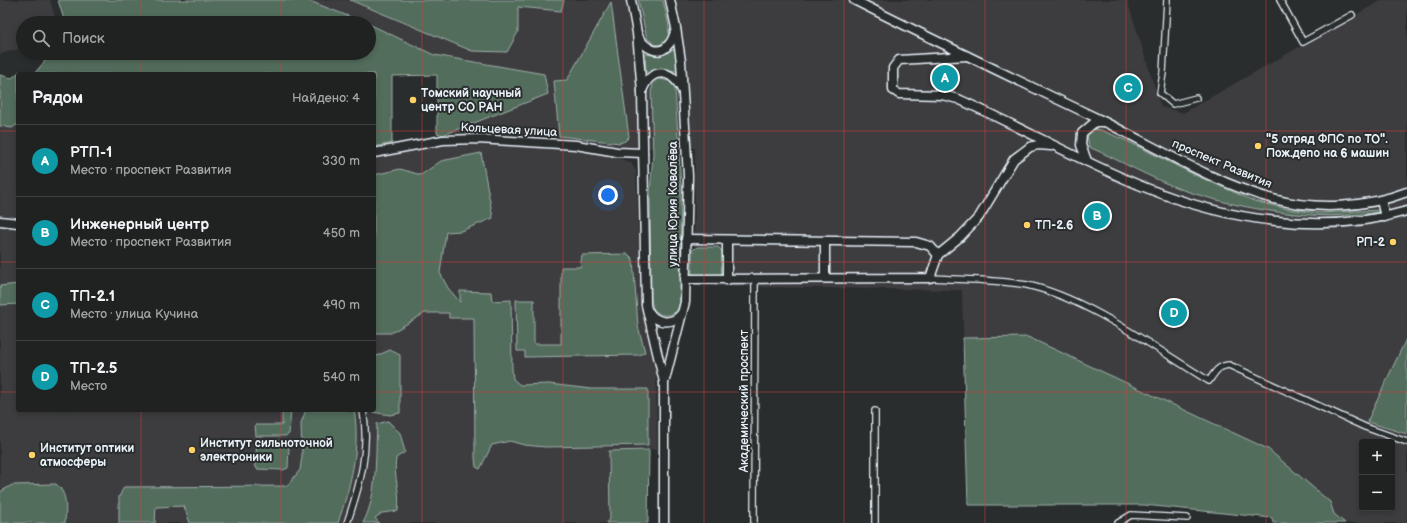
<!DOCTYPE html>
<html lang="ru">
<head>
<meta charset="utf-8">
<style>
	:root { --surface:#202222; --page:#2d2f2f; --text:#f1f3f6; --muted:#a2a4a5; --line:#3d3f40; --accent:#d93025 }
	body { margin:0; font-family:"Balsamiq Sans",sans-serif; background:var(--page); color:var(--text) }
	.controls { position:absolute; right:12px; bottom:12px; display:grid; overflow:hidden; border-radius:4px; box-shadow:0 2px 6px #0003 }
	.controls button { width:36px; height:36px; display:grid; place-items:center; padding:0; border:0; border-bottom:1px solid var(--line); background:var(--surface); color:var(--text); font:20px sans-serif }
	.you { position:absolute; left:608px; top:195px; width:14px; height:14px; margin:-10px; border:3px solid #fff; border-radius:50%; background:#1a73e8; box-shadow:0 0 0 6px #1a73e833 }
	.badge { display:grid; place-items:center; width:26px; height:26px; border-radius:50%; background:var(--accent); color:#fff; font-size:13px; font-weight:700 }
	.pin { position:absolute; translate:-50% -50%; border:2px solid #fff; box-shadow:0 1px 4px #0006 }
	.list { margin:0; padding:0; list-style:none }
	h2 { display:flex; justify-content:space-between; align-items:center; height:52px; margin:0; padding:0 16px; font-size:17px }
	h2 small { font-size:13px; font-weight:400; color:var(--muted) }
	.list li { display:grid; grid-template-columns:26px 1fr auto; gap:12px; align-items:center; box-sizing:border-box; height:72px; padding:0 16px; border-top:1px solid var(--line) }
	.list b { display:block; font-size:15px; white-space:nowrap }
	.list p { margin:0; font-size:13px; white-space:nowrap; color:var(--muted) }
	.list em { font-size:13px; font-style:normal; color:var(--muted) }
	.icon { flex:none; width:22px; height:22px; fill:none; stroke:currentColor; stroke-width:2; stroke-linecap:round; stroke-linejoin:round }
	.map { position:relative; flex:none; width:1407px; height:523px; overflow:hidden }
	.search { position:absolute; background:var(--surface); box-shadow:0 2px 6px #0003; left:16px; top:16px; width:360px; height:44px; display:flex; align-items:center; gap:10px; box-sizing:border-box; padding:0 14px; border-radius:22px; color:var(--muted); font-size:15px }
	.panel { position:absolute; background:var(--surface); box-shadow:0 2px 6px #0003; left:16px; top:72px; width:360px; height:340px; border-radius:4px }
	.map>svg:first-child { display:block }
	.built { fill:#3e3c41; fill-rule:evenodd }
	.green { fill:#536d5b; stroke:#9eafaa }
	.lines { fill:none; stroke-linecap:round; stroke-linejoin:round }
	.street-casing { stroke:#e8f1f8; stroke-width:8 }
	.secondary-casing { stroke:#e8f1f8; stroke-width:11 }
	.street { stroke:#2a2d2e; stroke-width:5.5 }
	.secondary { stroke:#2a2d2e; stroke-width:8 }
	.grid { fill:none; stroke:#d83c3d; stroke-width:1; stroke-opacity:0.55 }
	.poi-dot { fill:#ffd166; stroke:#2a2d2e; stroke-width:1.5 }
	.labels { text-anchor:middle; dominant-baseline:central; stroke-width:4; stroke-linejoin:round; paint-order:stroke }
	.poi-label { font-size:12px; font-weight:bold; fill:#e8f1f8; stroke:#2a2d2e; text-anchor:start }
	.street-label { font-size:12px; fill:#e8f1f8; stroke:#2a2d2e }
</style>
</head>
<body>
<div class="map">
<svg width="1407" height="523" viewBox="0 0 1407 523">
	<rect width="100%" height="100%" fill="#2a2d2e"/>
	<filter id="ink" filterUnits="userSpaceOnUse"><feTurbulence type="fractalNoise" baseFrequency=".025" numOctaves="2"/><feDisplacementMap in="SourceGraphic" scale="8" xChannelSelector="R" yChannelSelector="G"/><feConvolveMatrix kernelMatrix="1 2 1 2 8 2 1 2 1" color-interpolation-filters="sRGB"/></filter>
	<g filter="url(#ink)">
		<g class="built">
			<polygon points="0,0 50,0 57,23 23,23 23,44 18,45 19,49 0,54"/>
			<path d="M58,0H1127L1161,107L1183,113L1382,0H1407V523H1319L1144,505H968L962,290L694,286L695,148H619L577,140L512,134L437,133V75L391,76L392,143L374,147V74L369,53V23H65ZM1362,442H1392V508H1362Z"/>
			<polygon points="18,124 18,218 0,215 0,126 12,128"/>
			<polygon points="478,144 576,150 617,157 631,163 636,171 641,306 656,373 657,449 609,451 610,518 606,523 0,523 0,225 18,228 18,410 374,410 374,158 444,145"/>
		</g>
		<g class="green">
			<polygon points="58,0 307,0 366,23 65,23"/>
			<polygon points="350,0 564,0 561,11 518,7 518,32 507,52 472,51"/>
			<path d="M638,0H663C665,13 679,45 655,45L647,38Z"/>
			<polygon points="611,2 629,137 625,141 620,143 559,136 554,81 567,80"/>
			<polygon points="369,24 434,55 544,74 548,94 443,135 437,133 437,75 392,76 392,143 374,147 374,74 34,74 50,55 57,53 369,53"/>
			<polygon points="676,48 679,72 661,68 648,73 646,72 645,54 660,56"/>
			<polygon points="20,71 32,74 18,74 18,124 12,128 0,126 0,75 12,78"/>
			<polygon points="659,79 670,81 675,87 681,187 680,302 677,311 670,315 661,315 654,310 651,301 650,192 653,154 651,92 653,84"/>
			<path d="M1093,129L1101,130L1127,141L1195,175L1254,201L1288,209L1319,213L1380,210L1378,212C1315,222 1243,210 1183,190C1152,179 1119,160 1089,147L1087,134Z"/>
			<polygon points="481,153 493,218 461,231 446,232 440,273 448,288 460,302 460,291 491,292 492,301 511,300 512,369 513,379 520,385 549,384 591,389 648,389 648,445 545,447 524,445 510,441 492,445 480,469 476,467 475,458 474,318 449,318 449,313 425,313 391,333 374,333 374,175 400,169 421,175 441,161"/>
			<polygon points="698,247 718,247 722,251 724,271 719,277 692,275 692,250"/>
			<polygon points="628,254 633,259 638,326 645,352 639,355 525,357 525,351 517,351 516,300 534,300 534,344 561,344 561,267 580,267 582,255"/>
			<polygon points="18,284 18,304 0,305 0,286"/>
			<polygon points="1028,337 1268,449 1330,502 1334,514 1345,523 1273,523 1272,518 1144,505 968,505 963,338"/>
			<polygon points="1406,339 1407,339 1407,434 1367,422"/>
			<polygon points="390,350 400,355 400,413 390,415 372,412 371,410 374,410 374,357"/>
			<polygon points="282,410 291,410 289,434 285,436 256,436 255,425 282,425"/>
			<path d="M306,410H354C361,448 350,487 338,523H190L184,506L156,507L155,523H119V497L124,487L287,486L300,470L302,456L301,423Z"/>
			<path d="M388,421L400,433L405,452L396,458C393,479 401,490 398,511L382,513L375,518L379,523H363C378,495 375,456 377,424Z"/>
			<polygon points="284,441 289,446 288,468 283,470 257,469 255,465 257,443 261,441"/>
			<polygon points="649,450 648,523 606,523 610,518 609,451"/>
			<path d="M56,484C68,494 66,508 65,523H0V492L12,485Z"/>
		</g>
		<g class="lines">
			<g class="street-casing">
				<g id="street">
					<polyline points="1167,0 1163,73 1160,93 1173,104 1196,98"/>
					<polyline points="1280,0 1303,42 1352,15"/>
					<path d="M930,278C962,280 995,279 1027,285C1087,298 1156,349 1209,381C1215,372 1218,366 1229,365L1365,427L1407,442"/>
					<polyline points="875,411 875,523"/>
					<path d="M347,523C360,485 370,450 363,410"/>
					<polyline points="754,523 755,279"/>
					<polyline points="1118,523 1131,515 1187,518"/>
				</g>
			</g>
			<g class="secondary-casing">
				<g id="secondary">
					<polyline points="631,0 637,33 642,92 646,305 664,382 664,523"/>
					<path d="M854,0C937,42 1021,82 1105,122C1157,148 1217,184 1273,199C1316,210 1365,208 1407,192"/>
					<path d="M638,36C644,47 659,58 669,44C673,40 674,34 676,29"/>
					<path d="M967,56L899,60L893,68V90L899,94L942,95L958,99C1021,127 1080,161 1144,187C1225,220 1322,236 1407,211"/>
					<path d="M642,91C651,67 671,68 682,90"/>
					<polyline points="374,153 443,140 478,139 576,145 617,152 643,153"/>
					<polyline points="1087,161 1081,145 1082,133 1095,122 1104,122"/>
					<polyline points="1381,200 1385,217"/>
					<polyline points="0,221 18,223"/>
					<polyline points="686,239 916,242 930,246 938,255"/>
					<polyline points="825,241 825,278"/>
					<polyline points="685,279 930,278 938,255 960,237 979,217 1014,159 1030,147 1038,145 1051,146"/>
					<polyline points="727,280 727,240"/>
					<path d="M649,312C657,324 673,325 682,313"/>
					<polyline points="665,380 685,302 688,176 681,61 676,28 670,0"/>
				</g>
			</g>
			<use href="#street" class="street"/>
			<use href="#secondary" class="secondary"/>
		</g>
	</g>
	<path class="grid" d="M141,0V23M281,0V23M422,0V523M563,0V523M704,0V523M844,0V523M985,0V523M1126,0V523M1266,0V523M141,53V74M281,53V74M0,131H18M374,131H1407M0,262H18M374,262H1407M0,392H18M374,392H1407M141,410V523M281,410V523"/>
	<g class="poi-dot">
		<circle cx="413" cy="100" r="4"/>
		<circle cx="1258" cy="146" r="4"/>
		<circle cx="1027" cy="225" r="4"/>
		<circle cx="1393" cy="242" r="4"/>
		<circle cx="192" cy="450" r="4"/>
		<circle cx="32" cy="455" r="4"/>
	</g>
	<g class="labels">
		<g class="poi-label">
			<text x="421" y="93">Томский научный<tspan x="421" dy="14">центр СО РАН</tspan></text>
			<text x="1266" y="139">"5 отряд ФПС по ТО".<tspan x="1266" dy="14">Пож.депо на 6 машин</tspan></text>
			<text x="1035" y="225">ТП-2.6</text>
			<text x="1385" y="242" text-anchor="end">РП-2</text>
			<text x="200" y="443">Институт сильноточной<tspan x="200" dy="14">электроники</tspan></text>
			<text x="40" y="448">Институт оптики<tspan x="40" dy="14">атмосферы</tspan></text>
		</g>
		<g class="street-label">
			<text transform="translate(509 130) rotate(3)">Кольцевая улица</text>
			<text transform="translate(1222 164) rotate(23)">проспект Развития</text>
			<text transform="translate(673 204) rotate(-90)">улица Юрия Ковалёва</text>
			<text transform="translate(744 401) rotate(-90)">Академический проспект</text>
		</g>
	</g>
</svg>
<div class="controls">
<button>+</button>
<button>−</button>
</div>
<div class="you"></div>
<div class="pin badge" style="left:945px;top:78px;background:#0f9aa8">A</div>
<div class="pin badge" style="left:1097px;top:216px;background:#0f9aa8">B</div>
<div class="pin badge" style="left:1128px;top:88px;background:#0f9aa8">C</div>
<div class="pin badge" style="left:1174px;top:313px;background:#0f9aa8">D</div>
<div class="search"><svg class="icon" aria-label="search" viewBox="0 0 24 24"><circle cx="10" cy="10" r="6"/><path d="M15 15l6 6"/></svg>Поиск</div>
<section class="panel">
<h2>Рядом<small>Найдено: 4</small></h2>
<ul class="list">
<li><span class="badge" style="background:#0f9aa8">A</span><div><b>РТП-1</b><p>Место · проспект Развития</p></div><em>330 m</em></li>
<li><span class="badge" style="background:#0f9aa8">B</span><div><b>Инженерный центр</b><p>Место · проспект Развития</p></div><em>450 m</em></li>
<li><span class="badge" style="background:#0f9aa8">C</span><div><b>ТП-2.1</b><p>Место · улица Кучина</p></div><em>490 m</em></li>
<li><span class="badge" style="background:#0f9aa8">D</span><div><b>ТП-2.5</b><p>Место</p></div><em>540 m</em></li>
</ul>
</section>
</div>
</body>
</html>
